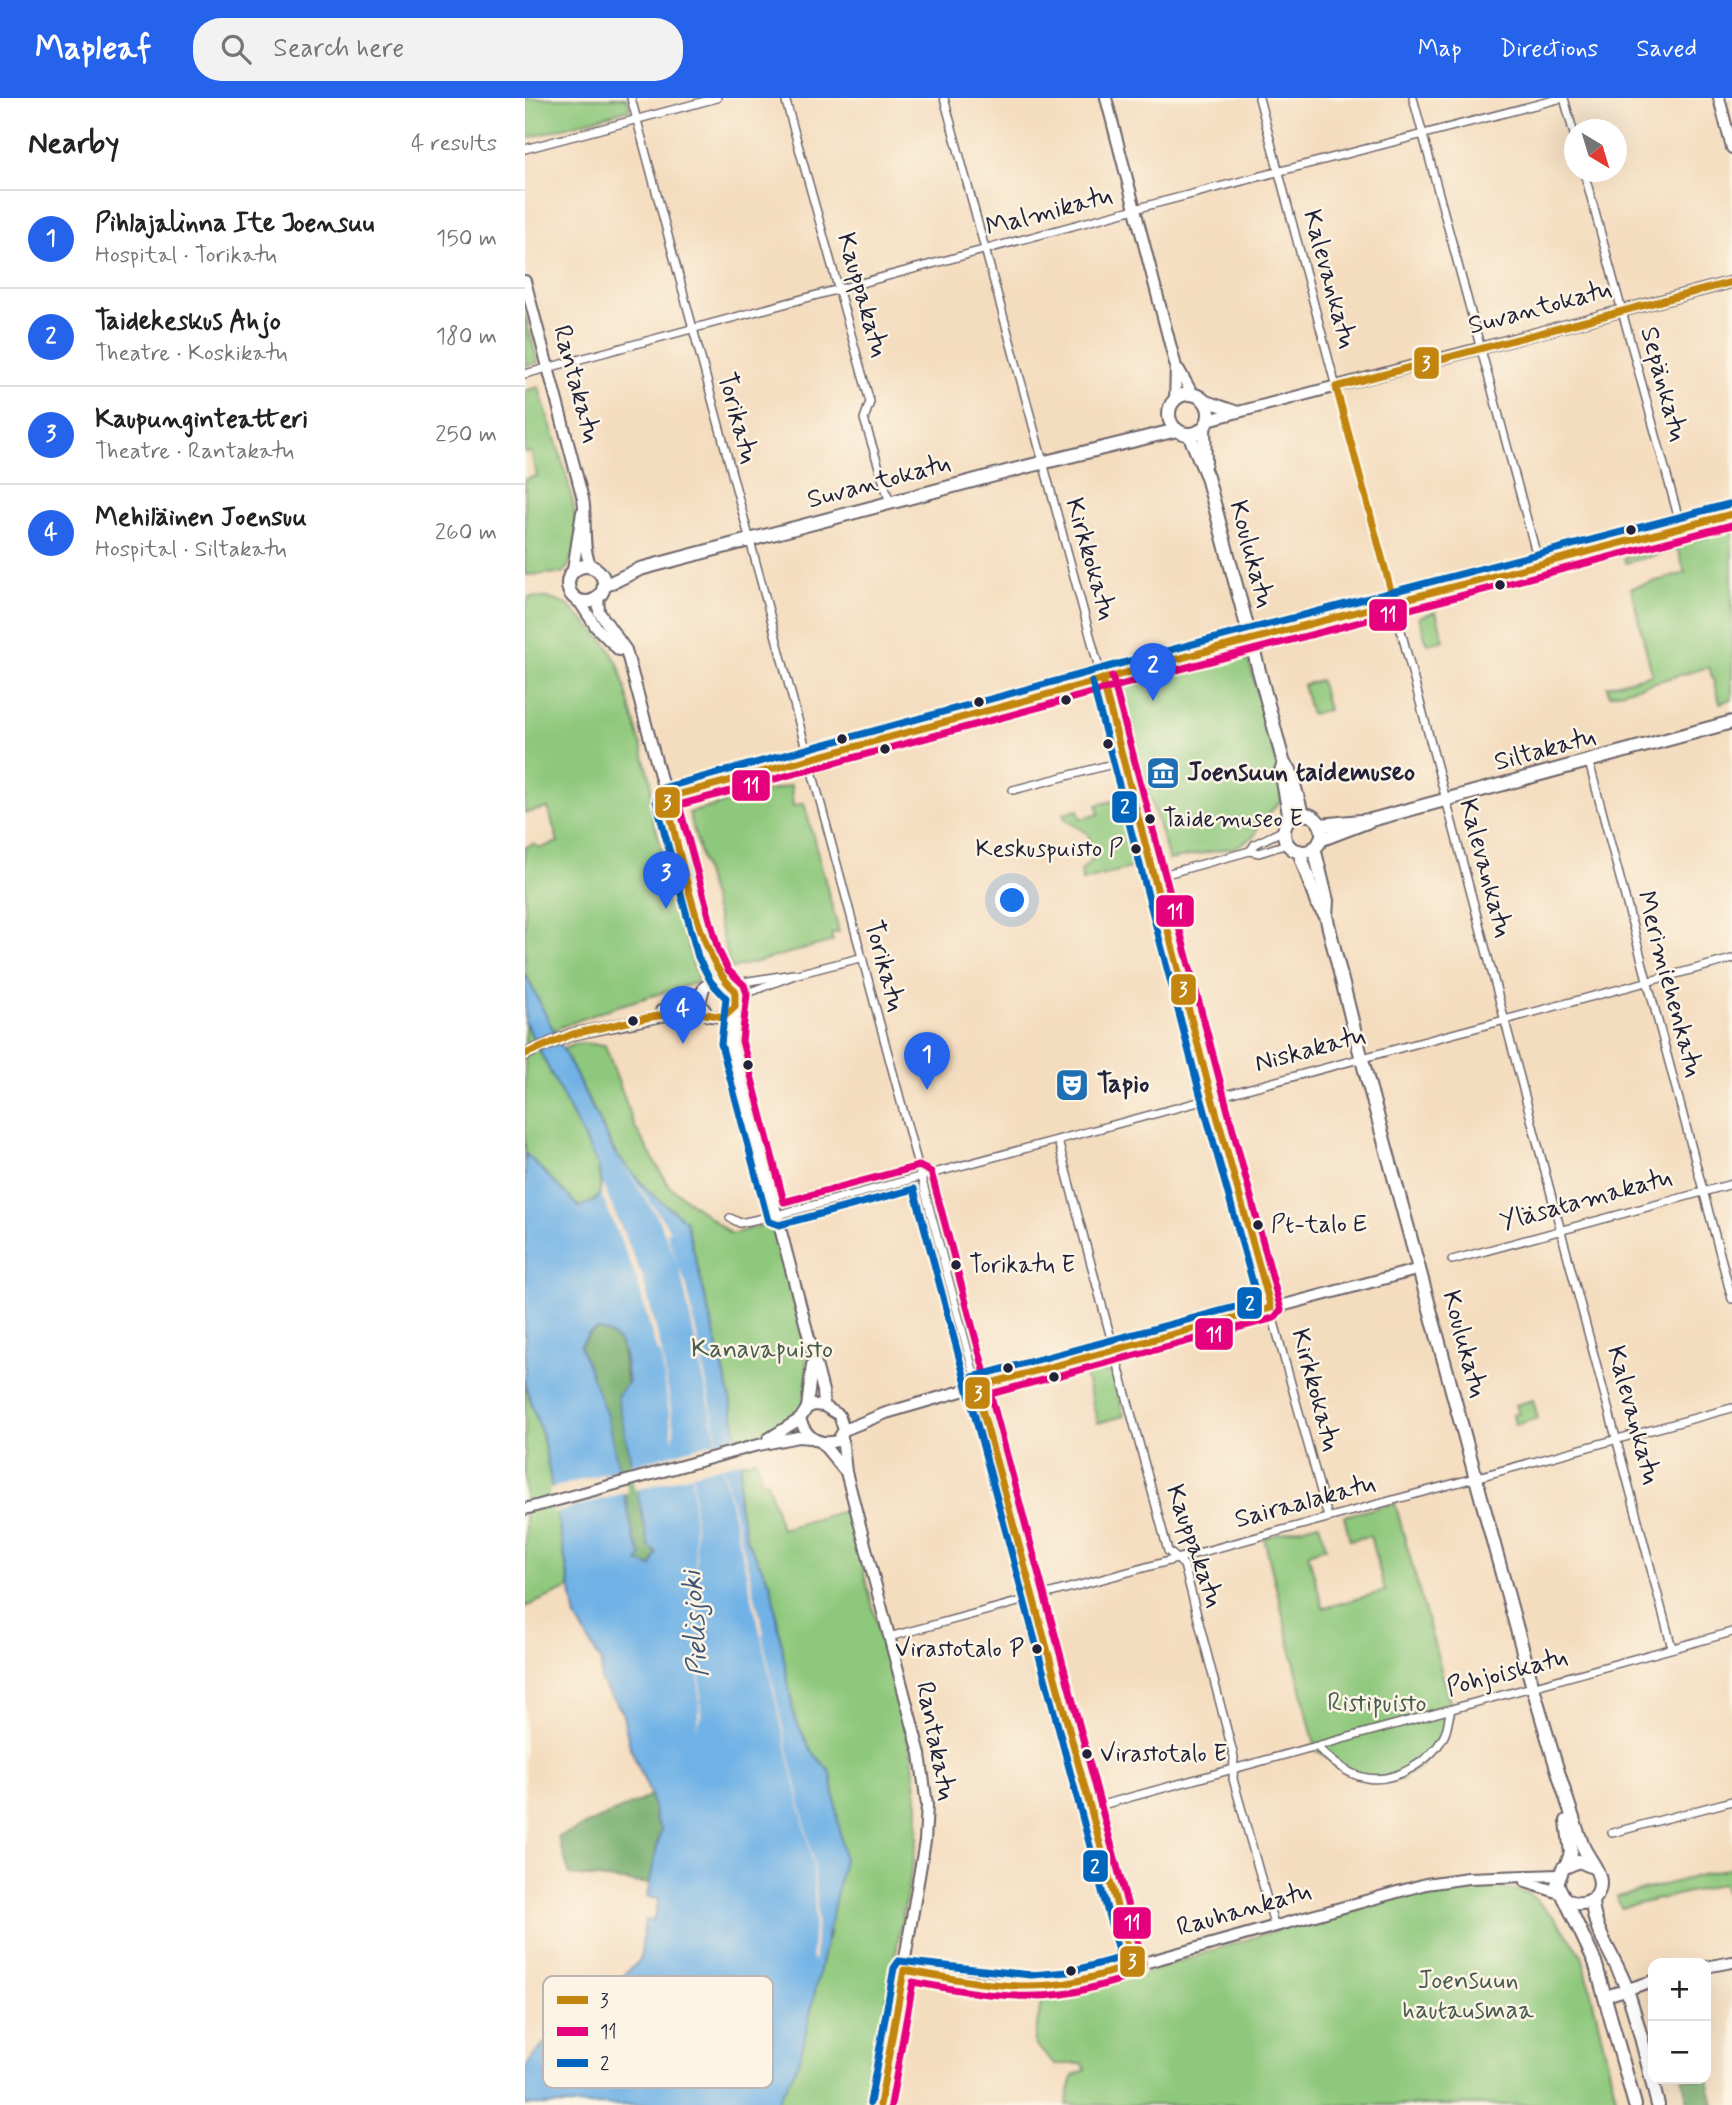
<!DOCTYPE html>
<html lang="en">
<head>
<meta charset="utf-8">
<style>
	:root { --surface:#fff; --page:#f2f2f2; --text:#222; --muted:#767676; --line:#e0e0e0; --accent:#2563eb }
	body { margin:0; font-family:Mynerve,sans-serif; background:var(--page); color:var(--text) }
	.controls { position:absolute; right:21px; bottom:21px; display:grid; overflow:hidden; border-radius:14px; box-shadow:0 7px 28px #0002 }
	.controls button { width:63px; height:63px; display:grid; place-items:center; padding:0; border:0; border-bottom:2px solid var(--line); background:var(--surface); color:var(--text); font:35px sans-serif }
	.compass { position:absolute; left:1039px; top:21px; width:63px; height:63px; border-radius:50%; background:var(--surface); box-shadow:0 7px 28px #0002; rotate:142deg }
	.you { position:absolute; left:488px; top:803px; width:24px; height:24px; margin:-18px; border:5px solid #fff; border-radius:50%; background:#1a73e8; box-shadow:0 0 0 10px #1a73e833 }
	.badge { display:grid; place-items:center; width:46px; height:46px; border-radius:50%; background:var(--accent); color:#fff; font-size:23px; font-weight:700 }
	.pin { position:absolute; translate:-50% -58px; filter:drop-shadow(0 2px 4px #0008) }
	.pin::after { content:''; position:absolute; top:37px; width:24px; height:21px; background:inherit; clip-path:polygon(0 0,100% 0,50% 100%) }
	.list { margin:0; padding:0; list-style:none }
	h2 { display:flex; justify-content:space-between; align-items:center; height:91px; margin:0; padding:0 28px; font-size:30px }
	h2 small { font-size:23px; font-weight:400; color:var(--muted) }
	.list li { display:grid; grid-template-columns:46px 1fr auto; gap:21px; align-items:center; box-sizing:border-box; height:98px; padding:0 28px; border-top:2px solid var(--line) }
	.list b { display:block; font-size:26px; white-space:nowrap }
	.list p { margin:0; font-size:23px; white-space:nowrap; color:var(--muted) }
	.list em { font-size:23px; font-style:normal; color:var(--muted) }
	.icon { flex:none; width:38px; height:38px; fill:none; stroke:currentColor; stroke-width:2; stroke-linecap:round; stroke-linejoin:round }
	.map { position:relative; flex:none; width:1207px; height:2007px; overflow:hidden }
	header { display:flex; align-items:center; gap:42px; box-sizing:border-box; height:98px; padding:0 35px; background:var(--accent); color:#fff }
	header strong { font-size:33px }
	nav { display:flex; gap:38px; margin-inline-start:auto; font-size:24px }
	.search { width:490px; height:63px; background:var(--page); display:flex; align-items:center; gap:18px; box-sizing:border-box; padding:0 24px; border-radius:28px; color:var(--muted); font-size:26px }
	main { display:flex }
	aside { flex:1; background:var(--surface) }
	.map>svg:first-child { display:block }
	.green { fill:#8ec87b; stroke:#58755b; stroke-width:2 }
	.forest { fill:#72ac6b; stroke:#4a6753; stroke-width:2 }
	.water { fill:#71b2e6; stroke:#4a6a90; stroke-width:2; fill-rule:evenodd }
	.pier { fill:#f4dcbe }
	.lines { fill:none; stroke-linecap:round; stroke-linejoin:round }
	.street-casing { stroke:#6c6369; stroke-width:10 }
	.secondary-casing { stroke:#6c6369; stroke-width:14 }
	.primary-casing { stroke:#6c6369; stroke-width:16 }
	.street { stroke:#fff; stroke-width:7 }
	.secondary { stroke:#fff; stroke-width:10 }
	.primary { stroke:#fff; stroke-width:12 }
	.bus-1-casing { stroke:#fcf5e5; stroke-width:12 }
	.bus-2-casing { stroke:#fcf5e5; stroke-width:12 }
	.bus-3-casing { stroke:#fcf5e5; stroke-width:12 }
	.bus-1 { stroke:#c2850f; stroke-width:7 }
	.bus-2 { stroke:#e5007d; stroke-width:7 }
	.bus-3 { stroke:#0065bd; stroke-width:7 }
	.bus-dot { fill:#22223b; stroke:#fcf5e5; stroke-width:2.5 }
	.labels { text-anchor:middle; dominant-baseline:central; stroke-width:5; stroke-linejoin:round; paint-order:stroke }
	.bus-label { font-size:24px; fill:#22223b; stroke:#fcf5e5; text-anchor:start }
	.street-label { font-size:26px; fill:#22223b; stroke:#fcf5e5 }
	.poi-label { font-size:26px; font-weight:bold; fill:#22223b; stroke:#fcf5e5; text-anchor:start }
	.park-label { font-size:26px; fill:#485c51; stroke:#fcf5e5 }
	.water-label { font-size:28px; font-style:italic; fill:#3e5477; stroke:#fcf5e5 }
	.key { fill:#fcf5e5; stroke:#bbb6b2; stroke-width:2 }
	.key-label { font-size:19px; fill:#22223b }
	.line-badge { stroke:#fcf5e5; stroke-width:2.5 }
	.badge-label { font-size:19px; text-anchor:middle; font-weight:bold; fill:#fff }
</style>
</head>
<body>
<header>
<strong>Mapleaf</strong>
<div class="search"><svg class="icon" aria-label="search" viewBox="0 0 24 24"><circle cx="10" cy="10" r="6"/><path d="M15 15l6 6"/></svg>Search here</div>
<nav><a>Map</a><a>Directions</a><a>Saved</a></nav>
</header>
<main>
<aside>
<h2>Nearby<small>4 results</small></h2>
<ul class="list">
<li><span class="badge">1</span><div><b>Pihlajalinna Ite Joensuu</b><p>Hospital · Torikatu</p></div><em>150 m</em></li>
<li><span class="badge">2</span><div><b>Taidekeskus Ahjo</b><p>Theatre · Koskikatu</p></div><em>180 m</em></li>
<li><span class="badge">3</span><div><b>Kaupunginteatteri</b><p>Theatre · Rantakatu</p></div><em>250 m</em></li>
<li><span class="badge">4</span><div><b>Mehiläinen Joensuu</b><p>Hospital · Siltakatu</p></div><em>260 m</em></li>
</ul>
</aside>
<div class="map">
<svg width="1207" height="2007" viewBox="0 0 1207 2007">
	<rect width="100%" height="100%" fill="#fcf5e5"/>
	<filter id="ink" filterUnits="userSpaceOnUse"><feTurbulence type="fractalNoise" baseFrequency=".0143" numOctaves="2"/><feDisplacementMap in="SourceGraphic" scale="14" xChannelSelector="R" yChannelSelector="G"/><feConvolveMatrix kernelMatrix="1 2 1 2 8 2 1 2 1" color-interpolation-filters="sRGB"/></filter>
	<filter id="wash" filterUnits="userSpaceOnUse"><feTurbulence type="fractalNoise" baseFrequency=".00686" numOctaves="4" result="noise"/><feDisplacementMap in="SourceGraphic" scale="28" xChannelSelector="R" yChannelSelector="G"/><feGaussianBlur stdDeviation="1.57" result="paint"/><feColorMatrix in="noise" values="0 0 0 0 0 0 0 0 0 0 0 0 0 0 0 0 0 1.4 0 .05"/><feComposite in="paint" operator="in"/></filter>
	<g filter="url(#wash)">
		<rect width="100%" height="100%" fill="#f4dcbe"/>
		<g class="green">
			<polygon points="102,0 105,11 0,41 0,0"/>
			<polygon points="0,216 13,265 0,268"/>
			<path d="M14,289C24,334 74,435 38,475L0,477V381L12,378L6,354L0,355V293Z"/>
			<polygon points="1207,433 1207,601 1195,605 1184,569 1084,597 1082,588 1127,576 1106,490 1160,475 1153,451 1101,465 1099,460"/>
			<polygon points="4,499 22,500 43,507 82,546 94,568 126,683 127,715 173,884 86,910 28,932 0,875 0,749 9,746 15,750 33,744 23,710 0,715 0,513"/>
			<polygon points="911,514 919,542 902,546 894,519"/>
			<polygon points="707,554 718,556 725,567 760,699 734,725 730,738 710,749 644,762 606,636 597,637 587,590 595,584"/>
			<polygon points="795,582 803,612 786,616 778,587"/>
			<polygon points="266,687 268,708 279,705 314,834 306,836 308,843 206,871 164,715"/>
			<polygon points="607,698 624,765 557,783 556,773 568,760 563,736 541,722 538,716 553,712 556,721 574,716 572,707"/>
			<polygon points="0,924 73,1068 76,1096 65,1106 54,1109 46,1104 0,1055"/>
			<path d="M53,945L80,947L110,1029L143,1087L206,1136L247,1125C258,1167 304,1286 270,1319C255,1334 233,1340 212,1348L204,1294L161,1123L123,1093L92,1058L38,951Z"/>
			<polygon points="577,1272 588,1277 599,1318 573,1325 560,1277"/>
			<polygon points="0,1286 18,1340 45,1490 0,1509"/>
			<polygon points="1008,1302 1013,1320 990,1327 988,1317 994,1315 991,1307"/>
			<polygon points="231,1361 237,1384 242,1383 256,1431 322,1412 387,1657 393,1708 392,1742 342,2007 251,2007 304,1836 306,1811 315,1781 306,1675 285,1651 269,1618 246,1487 222,1442 213,1403 216,1365"/>
			<polygon points="870,1405 928,1615 921,1640 897,1667 875,1682 843,1683 791,1652 739,1440 794,1425 801,1449 783,1455 798,1510 860,1493 845,1438 825,1442 819,1418"/>
			<polygon points="1207,1769 1207,1821 1198,1786 1096,1810 1092,1799"/>
			<polygon points="908,1788 975,1789 1003,1795 1030,1820 1057,1857 1093,2007 541,2007 548,1977 561,1972 558,1966 529,1966 509,1945 517,1899 564,1892 755,1831"/>
		</g>
		<g class="forest">
			<polygon points="73,1231 89,1236 96,1243 114,1395 124,1448 132,1455 127,1469 113,1465 117,1458 109,1441 97,1381 55,1248 65,1235"/>
			<polygon points="126,1698 131,1723 136,1730 125,1786 45,1777 33,1739"/>
			<polygon points="1181,1973 1189,2007 1164,2007 1157,1981 1181,1981"/>
		</g>
		<path class="water" d="M0,875L89,1054L123,1093L161,1123L204,1294L216,1365L213,1403L222,1442L246,1487L269,1618L285,1651L306,1675L319,1762L279,1944L273,1965L251,2007H0V1970L15,1950L62,1907L75,1890L92,1884L115,1862L120,1822L128,1823L134,1802L122,1798L136,1730L131,1723L126,1698L105,1649L97,1613L76,1584V1564L51,1520L18,1340L0,1286V1055L54,1109L72,1102L77,1086L73,1068L0,924ZM73,1231C103,1242 99,1255 103,1285L92,1298L124,1449L132,1455L127,1469L113,1464L117,1458L109,1441L82,1318L55,1248L64,1235Z"/>
		<g class="pier">
			<polygon points="92,1058 145,1132 141,1134 162,1189 193,1343 214,1338 219,1362 198,1368 239,1535 237,1537 289,1766 292,1810 290,1864 287,1858 290,1810 288,1766 197,1368 168,1376 175,1569 176,1618 171,1631 174,1617 174,1569 167,1377 110,1392 105,1368 192,1343 154,1168 132,1118"/>
			<polygon points="77,1086 117,1178 137,1254 149,1333 148,1344 136,1255 132,1254 111,1179 76,1096"/>
			<polygon points="98,1370 103,1394 29,1415 24,1391"/>
		</g>
	</g>
	<g filter="url(#ink)">
		<g class="lines">
			<g class="street-casing">
				<g id="street">
					<polyline points="106,0 608,1867"/>
					<polyline points="260,0 345,304 339,321 365,405"/>
					<polyline points="419,0 581,596 684,989 803,1419"/>
					<polyline points="734,0 1147,1550"/>
					<polyline points="888,0 1014,466"/>
					<polyline points="1039,0 1050,40"/>
					<polyline points="0,51 192,0"/>
					<polyline points="1059,74 1156,429"/>
					<polyline points="0,276 621,108 1037,0"/>
					<polyline points="1064,664 1207,1201"/>
					<polyline points="488,692 599,663"/>
					<polyline points="141,700 667,557 1207,416"/>
					<polyline points="725,753 730,746 759,732"/>
					<polyline points="630,779 725,753 734,755 762,746"/>
					<polyline points="205,886 268,876"/>
					<polyline points="212,899 272,876 335,860"/>
					<polyline points="533,1043 643,1453 659,1467 709,1659 708,1681 749,1826"/>
					<polyline points="205,1120 215,1125 252,1117 1207,861"/>
					<polyline points="927,1162 1207,1086"/>
					<polyline points="364,1539 1207,1310"/>
					<path d="M792,1649C806,1662 821,1677 842,1680C870,1685 906,1663 919,1638C923,1631 923,1620 926,1612"/>
					<polyline points="566,1710 1207,1534"/>
					<polyline points="1087,1735 1207,1703"/>
				</g>
			</g>
			<g class="secondary-casing">
				<g id="secondary">
					<polyline points="581,0 651,269 650,303"/>
					<polyline points="1194,0 1207,50"/>
					<path d="M0,183L58,401C62,418 56,457 67,468"/>
					<polyline points="654,272 668,297"/>
					<polyline points="678,302 713,314"/>
					<polyline points="683,322 1207,184"/>
					<polyline points="48,472 57,414"/>
					<polyline points="73,499 74,514 101,552 183,855 198,883"/>
					<polyline points="54,503 71,529 94,552"/>
					<polyline points="210,909 199,919 184,918 175,905 179,889 187,884 198,883 210,892 212,899 206,944 298,1293 299,1308"/>
					<polyline points="136,913 176,895"/>
					<polyline points="0,956 48,936 162,913 180,914"/>
					<path d="M289,1307L299,1308L314,1317L319,1332L312,1343C293,1348 281,1339 275,1321L282,1310Z"/>
					<polyline points="282,1310 287,1267"/>
					<polyline points="319,1332 361,1315 447,1290 895,1171"/>
					<polyline points="317,1339 321,1374 395,1656 402,1707 400,1743 355,2007"/>
					<polyline points="243,1341 275,1321"/>
					<polyline points="297,1345 319,1372"/>
					<polyline points="0,1411 229,1348 273,1339 286,1340"/>
					<polyline points="1001,1784 1035,1795"/>
					<polyline points="1181,1869 1207,1864"/>
					<path d="M379,1872C439,1883 498,1891 558,1882L901,1786L943,1780L1034,1777"/>
					<polyline points="1081,1898 1128,1883"/>
				</g>
			</g>
			<g class="primary-casing">
				<g id="primary">
					<circle cx="664" cy="316" r="20"/>
					<polyline points="679,329 680,365"/>
					<polyline points="664,336 682,379 759,666 756,673 765,721"/>
					<circle cx="61" cy="486" r="18"/>
					<polyline points="79,488 115,471 504,368 652,332"/>
					<polyline points="759,666 765,672 776,712 781,717"/>
					<circle cx="778" cy="735" r="19"/>
					<polyline points="795,727 846,722 1207,624"/>
					<polyline points="795,742 842,724"/>
					<path d="M789,750L802,803L801,818L832,943L1005,1579C1021,1635 1037,1691 1057,1746C1061,1758 1075,1771 1075,1785C1075,1804 1055,1810 1040,1801L1032,1786L1038,1770L1054,1763L1070,1770"/>
					<polyline points="774,753 792,806 801,818"/>
					<polyline points="1042,1723 1046,1755 1042,1766"/>
					<polyline points="1040,1801 1070,1864 1110,2007"/>
					<path d="M1067,1802C1068,1835 1092,1861 1102,1892C1115,1929 1123,1969 1133,2007"/>
				</g>
			</g>
			<use href="#street" class="street"/>
			<use href="#secondary" class="secondary"/>
			<use href="#primary" class="primary"/>
			<g class="bus-1-casing">
				<g id="bus-1">
					<polyline points="869,504 811,289 1207,184"/>
					<path d="M0,956L48,936L121,920L162,913L199,919L210,909V892C174,865 154,747 141,700L667,557L1207,416"/>
					<path d="M355,2007L379,1872C430,1881 483,1893 535,1886C560,1883 584,1874 608,1867L451,1289L746,1210L684,989L577,581"/>
				</g>
			</g>
			<g class="bus-2-casing">
				<g id="bus-2">
					<polyline points="454,1299 749,1220 756,1212 587,578"/>
					<path d="M366,2007L388,1884C436,1893 488,1903 538,1896C563,1892 587,1884 611,1877L617,1872L618,1865L406,1074L394,1068L259,1104L217,943L222,896L219,887L203,872L193,851L154,707L670,567L1207,427"/>
				</g>
			</g>
			<g class="bus-3-casing">
				<g id="bus-3">
					<polyline points="448,1279 733,1203 674,992 567,584"/>
					<polyline points="345,2005 369,1870 374,1863 506,1877 543,1874 595,1860 389,1091 254,1127 243,1123 196,946 201,900 186,884 173,859 131,703 132,695 138,690 664,547 1204,406"/>
				</g>
			</g>
			<use href="#bus-1" class="bus-1"/>
			<use href="#bus-2" class="bus-2"/>
			<use href="#bus-3" class="bus-3"/>
		</g>
	</g>
	<defs>
		<g id="museum-square" transform="scale(1.75)"><rect x="-9" y="-9" width="18" height="18" rx="4" fill="#1f6fb2" stroke="#fcf5e5"/><path d="M0-6L6-3V-2H-6V-3ZM-5-1h2V3h-2ZM-1-1h2V3h-2ZM3-1h2V3H3ZM-6 4H6V6H-6Z" fill="#fff"/></g>
		<g id="theatre-square" transform="scale(1.75)"><rect x="-9" y="-9" width="18" height="18" rx="4" fill="#1f6fb2" stroke="#fcf5e5"/><path d="M-5-5.5Q0-4 5-5.5V0Q5 5 0 6Q-5 5-5 0ZM-3.3-2.5H-1v1.5H-3.3ZM1-2.5H3.3v1.5H1ZM-2.8 1Q0 5.5 2.8 1Z" fill="#fff"/></g>
	</defs>
	<g fill-rule="evenodd">
		<use href="#museum-square" x="638" y="675"/>
		<use href="#theatre-square" x="547" y="987"/>
	</g>
	<g class="bus-dot">
		<circle cx="1106" cy="432" r="6"/>
		<circle cx="975" cy="487" r="6"/>
		<circle cx="541" cy="602" r="6"/>
		<circle cx="454" cy="604" r="6"/>
		<circle cx="317" cy="641" r="6"/>
		<circle cx="583" cy="646" r="6"/>
		<circle cx="360" cy="651" r="6"/>
		<circle cx="625" cy="721" r="6"/>
		<circle cx="611" cy="751" r="6"/>
		<circle cx="108" cy="923" r="6"/>
		<circle cx="223" cy="967" r="6"/>
		<circle cx="733" cy="1127" r="6"/>
		<circle cx="431" cy="1167" r="6"/>
		<circle cx="483" cy="1270" r="6"/>
		<circle cx="529" cy="1279" r="6"/>
		<circle cx="512" cy="1551" r="6"/>
		<circle cx="562" cy="1656" r="6"/>
		<circle cx="546" cy="1873" r="6"/>
	</g>
	<g class="labels">
		<g class="bus-label">
			<text x="638" y="721">Taidemuseo E</text>
			<text x="598" y="751" text-anchor="end">Keskuspuisto P</text>
			<text x="746" y="1127">Pt-talo E</text>
			<text x="444" y="1167">Torikatu E</text>
			<text x="499" y="1551" text-anchor="end">Virastotalo P</text>
			<text x="575" y="1656">Virastotalo E</text>
		</g>
		<g class="street-label">
			<text transform="translate(524 114) rotate(-15)">Malmikatu</text>
			<text transform="translate(804 181) rotate(75)">Kalevankatu</text>
			<text transform="translate(337 197) rotate(74)">Kauppakatu</text>
			<text transform="translate(1015 210) rotate(-15)">Suvantokatu</text>
			<text transform="translate(51 286) rotate(75)">Rantakatu</text>
			<text transform="translate(1138 286) rotate(75)">Sepänkatu</text>
			<text transform="translate(212 320) rotate(75)">Torikatu</text>
			<text transform="translate(354 384) rotate(-15)">Suvantokatu</text>
			<text transform="translate(726 456) rotate(75)">Koulukatu</text>
			<text transform="translate(565 461) rotate(74)">Kirkkokatu</text>
			<text transform="translate(1020 652) rotate(-15)">Siltakatu</text>
			<text transform="translate(960 770) rotate(75)">Kalevankatu</text>
			<text transform="translate(359 868) rotate(75)">Torikatu</text>
			<text transform="translate(1144 886) rotate(75)">Merimiehenkatu</text>
			<text transform="translate(785 952) rotate(-15)">Niskakatu</text>
			<text transform="translate(1061 1102) rotate(-15)">Yläsatamakatu</text>
			<text transform="translate(939 1246) rotate(75)">Koulukatu</text>
			<text transform="translate(790 1292) rotate(75)">Kirkkokatu</text>
			<text transform="translate(1108 1317) rotate(75)">Kalevankatu</text>
			<text transform="translate(780 1404) rotate(-15)">Sairaalakatu</text>
			<text transform="translate(669 1448) rotate(71)">Kauppakatu</text>
			<text transform="translate(982 1575) rotate(-15)">Pohjoiskatu</text>
			<text transform="translate(410 1643) rotate(79)">Rantakatu</text>
			<text transform="translate(719 1812) rotate(-16)">Rauhankatu</text>
		</g>
		<g class="poi-label">
			<text x="662" y="675">Joensuun taidemuseo</text>
			<text x="572" y="987">Tapio</text>
		</g>
		<g class="park-label">
			<text x="237" y="1252">Kanavapuisto</text>
			<text x="852" y="1606">Ristipuisto</text>
			<text x="943" y="1883">Joensuun<tspan x="943" dy="30">hautausmaa</tspan></text>
		</g>
		<g class="water-label">
			<text transform="translate(171 1526) rotate(-94)">Pielisjoki</text>
		</g>
	</g>
	<rect x="18" y="1878" width="230" height="112" rx="10" class="key"/>
	<rect x="32" y="1898" width="31" height="8" fill="#c2850f"/>
	<rect x="32" y="1929" width="31" height="9" fill="#e5007d"/>
	<rect x="32" y="1961" width="31" height="8" fill="#0065bd"/>
	<g class="key-label">
		<text x="75" y="1909">3</text>
		<text x="75" y="1940">11</text>
		<text x="75" y="1972">2</text>
	</g>
	<g class="line-badge">
		<rect x="888" y="248" width="27" height="34" rx="7" fill="#c2850f"/>
		<rect x="843" y="500" width="40" height="34" rx="7" fill="#e5007d"/>
		<rect x="206" y="671" width="40" height="33" rx="7" fill="#e5007d"/>
		<rect x="129" y="688" width="27" height="33" rx="7" fill="#c2850f"/>
		<rect x="586" y="692" width="27" height="34" rx="7" fill="#0065bd"/>
		<rect x="630" y="796" width="40" height="34" rx="7" fill="#e5007d"/>
		<rect x="645" y="875" width="27" height="33" rx="7" fill="#c2850f"/>
		<rect x="711" y="1188" width="27" height="34" rx="7" fill="#0065bd"/>
		<rect x="669" y="1219" width="40" height="34" rx="7" fill="#e5007d"/>
		<rect x="439" y="1278" width="27" height="34" rx="7" fill="#c2850f"/>
		<rect x="557" y="1751" width="27" height="34" rx="7" fill="#0065bd"/>
		<rect x="587" y="1808" width="40" height="34" rx="7" fill="#e5007d"/>
		<rect x="594" y="1847" width="27" height="33" rx="7" fill="#c2850f"/>
	</g>
	<g class="badge-label">
		<text x="901" y="272">3</text>
		<text x="863" y="523">11</text>
		<text x="226" y="694">11</text>
		<text x="142" y="711">3</text>
		<text x="600" y="715">2</text>
		<text x="650" y="820">11</text>
		<text x="658" y="898">3</text>
		<text x="725" y="1212">2</text>
		<text x="689" y="1243">11</text>
		<text x="453" y="1302">3</text>
		<text x="570" y="1775">2</text>
		<text x="607" y="1831">11</text>
		<text x="607" y="1870">3</text>
	</g>
</svg>
<div class="controls">
<button>+</button>
<button>−</button>
</div>
<svg class="compass" viewBox="-18 -18 36 36"><path d="M0-13l5 13h-10z" fill="#e53935"/><path d="M0 13l5-13h-10z" fill="#767676"/></svg>
<div class="you"></div>
<div class="pin badge" style="left:402px;top:992px">1</div>
<div class="pin badge" style="left:628px;top:603px">2</div>
<div class="pin badge" style="left:141px;top:811px">3</div>
<div class="pin badge" style="left:158px;top:946px">4</div>
</div>
</main>
</body>
</html>
